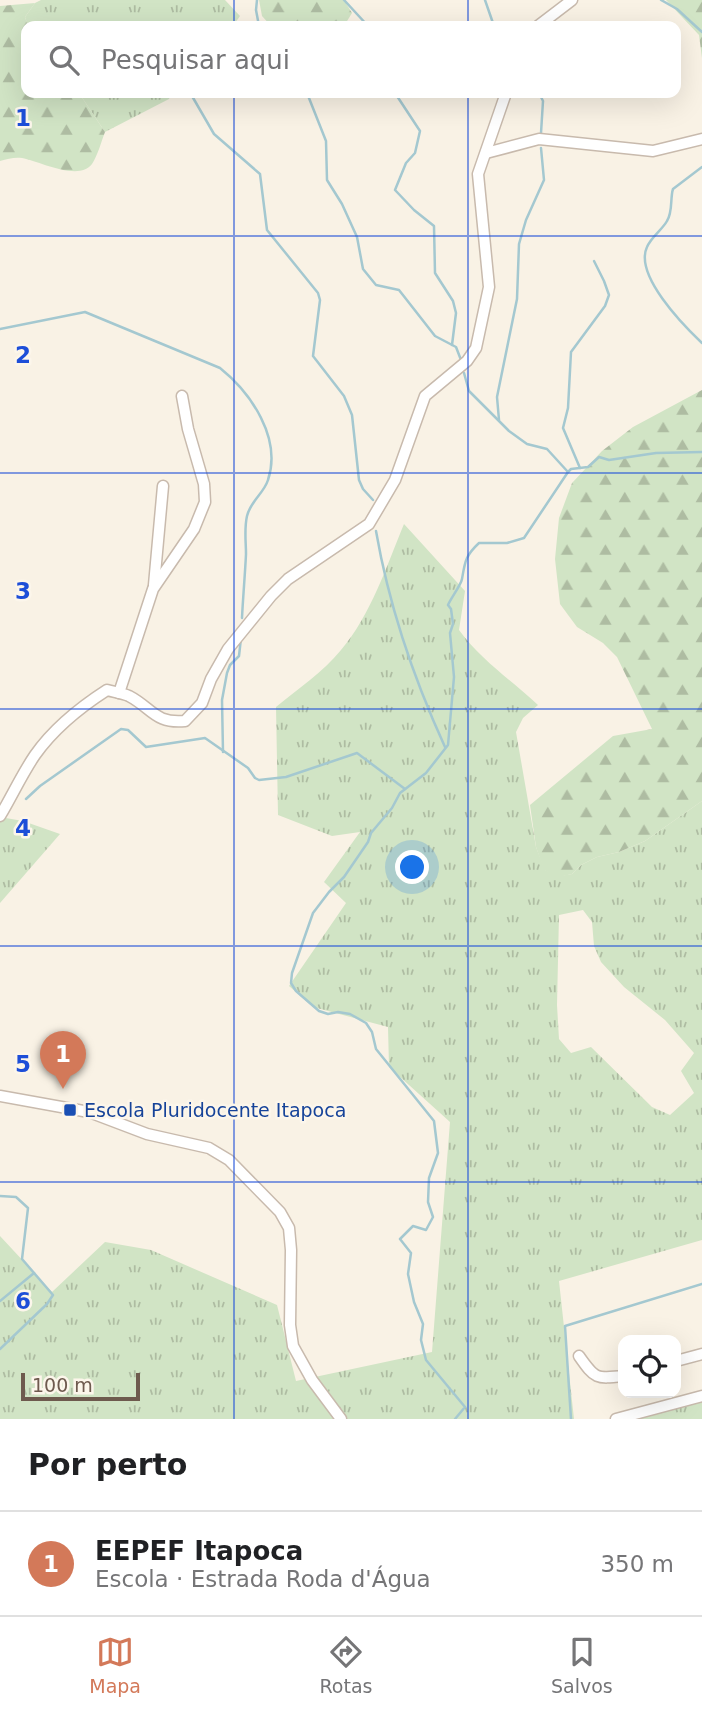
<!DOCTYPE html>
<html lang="pt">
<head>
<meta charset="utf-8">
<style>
	:root { --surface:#fff; --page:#f2f2f2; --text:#202124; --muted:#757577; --line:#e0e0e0; --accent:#d37959 }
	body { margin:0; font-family:"DejaVu Sans",sans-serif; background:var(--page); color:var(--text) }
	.controls { position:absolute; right:21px; bottom:21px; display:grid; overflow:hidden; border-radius:14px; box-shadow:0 7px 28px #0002 }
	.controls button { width:63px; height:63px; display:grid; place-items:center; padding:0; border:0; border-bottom:2px solid var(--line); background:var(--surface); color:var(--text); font:35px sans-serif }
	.scale { position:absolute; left:21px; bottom:18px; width:119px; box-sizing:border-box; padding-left:7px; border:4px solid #6e5a4e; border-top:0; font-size:19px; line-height:24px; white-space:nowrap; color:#6e5a4e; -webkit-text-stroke:5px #fcf6eb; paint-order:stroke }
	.you { position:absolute; left:413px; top:868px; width:24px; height:24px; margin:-18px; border:5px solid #fff; border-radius:50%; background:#1a73e8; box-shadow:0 0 0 10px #1a73e833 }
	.badge { display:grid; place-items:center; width:46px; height:46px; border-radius:50%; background:var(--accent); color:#fff; font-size:23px; font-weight:700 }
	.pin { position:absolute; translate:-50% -58px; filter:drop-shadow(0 2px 4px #0008) }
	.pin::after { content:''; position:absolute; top:37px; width:24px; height:21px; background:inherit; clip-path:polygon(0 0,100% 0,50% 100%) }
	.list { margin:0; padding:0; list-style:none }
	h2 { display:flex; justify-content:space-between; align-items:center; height:91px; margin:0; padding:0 28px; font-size:30px }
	h2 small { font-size:23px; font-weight:400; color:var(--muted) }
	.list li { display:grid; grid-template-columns:46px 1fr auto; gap:21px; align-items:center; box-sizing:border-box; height:105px; padding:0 28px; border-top:2px solid var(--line) }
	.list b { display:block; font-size:26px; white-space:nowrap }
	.list p { margin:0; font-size:23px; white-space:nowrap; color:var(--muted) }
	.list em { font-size:23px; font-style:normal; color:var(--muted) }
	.icon { flex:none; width:38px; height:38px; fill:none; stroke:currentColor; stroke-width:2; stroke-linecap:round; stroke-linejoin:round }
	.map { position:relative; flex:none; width:702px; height:1419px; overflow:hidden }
	.search { position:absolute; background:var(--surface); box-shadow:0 7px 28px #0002; left:21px; right:21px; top:21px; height:77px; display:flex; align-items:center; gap:18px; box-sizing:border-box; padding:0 24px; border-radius:14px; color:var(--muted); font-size:26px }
	.sheet { height:196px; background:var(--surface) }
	nav { display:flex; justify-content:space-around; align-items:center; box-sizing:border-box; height:98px; border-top:2px solid var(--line); background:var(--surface); font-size:19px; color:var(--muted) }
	nav a { display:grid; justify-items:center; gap:4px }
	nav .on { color:var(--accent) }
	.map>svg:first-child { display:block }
	.grass { fill:url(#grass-tufts); fill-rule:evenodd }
	.forest { fill:url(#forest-firs) }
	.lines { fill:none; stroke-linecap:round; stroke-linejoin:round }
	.stream { stroke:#a4c8d0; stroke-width:2.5 }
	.minor-casing { stroke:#c8baad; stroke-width:13 }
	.minor { stroke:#fff; stroke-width:10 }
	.grid { fill:none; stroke:#1d4ed8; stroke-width:2; stroke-opacity:0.55 }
	.transit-dot { fill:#1a4fb4; stroke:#fcf6eb; stroke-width:2.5 }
	.labels { text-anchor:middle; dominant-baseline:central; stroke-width:5; stroke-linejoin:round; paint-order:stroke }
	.transit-label { font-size:19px; fill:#164399; stroke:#fcf6eb; text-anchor:start }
	.grid-label { font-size:23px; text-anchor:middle; font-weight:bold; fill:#1d4ed8; stroke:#fcf6eb; stroke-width:5; stroke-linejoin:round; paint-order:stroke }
</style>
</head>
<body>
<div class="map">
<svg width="702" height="1419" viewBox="0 0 702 1419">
	<defs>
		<pattern id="grass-tufts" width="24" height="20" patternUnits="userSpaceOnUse" patternTransform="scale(1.75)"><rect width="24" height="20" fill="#d1e4c5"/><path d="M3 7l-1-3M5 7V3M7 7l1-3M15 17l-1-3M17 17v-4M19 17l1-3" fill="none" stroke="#aebca2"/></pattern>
		<pattern id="forest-firs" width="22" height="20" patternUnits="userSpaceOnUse" patternTransform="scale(1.75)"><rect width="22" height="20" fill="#d1e4c5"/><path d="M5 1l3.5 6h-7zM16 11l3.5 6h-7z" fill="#aebca2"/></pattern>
	</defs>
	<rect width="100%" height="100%" fill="#f9f2e5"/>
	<g class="grass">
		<polygon points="41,0 225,0 240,16 233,26 28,26 25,17 35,3"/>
		<polygon points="79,93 172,93 169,99 105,132"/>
		<path d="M404,524L465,591L459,630C481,660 511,680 538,705L523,718L516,732L536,847L545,870L560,876L572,874L581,865L597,857L619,852L645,841L702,801V1240L559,1281L574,1419H0V1236L52,1292L105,1242L151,1250L277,1305L296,1381L432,1352L450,1122L389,1067L388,1027L313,1007L289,986L346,903L324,882L360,832L332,836L278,815L276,707C298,689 323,672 341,650C371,615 387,565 404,524ZM583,910L592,922L594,946L601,962L624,987L665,1020L694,1053L681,1071L694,1093L670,1115L652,1107L591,1047L571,1053L559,1039L557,1005L559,915Z"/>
		<polygon points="0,817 23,821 60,834 0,903"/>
		<polygon points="702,1395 702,1419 623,1419"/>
	</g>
	<g class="forest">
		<polygon points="259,0 344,0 352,13 344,26 271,26 262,16"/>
		<polygon points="666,0 702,0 702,58 699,35"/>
		<path d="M35,3L25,17L28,26H26V93H79L105,132C101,142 98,155 92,164C79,182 39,161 22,158C14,157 8,159 0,161V6Z"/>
		<polygon points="702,390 702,801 645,841 619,852 597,857 581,865 572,874 559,877 544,870 536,847 530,805 613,736 652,729 617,657 603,643 577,627 560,604 555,559 559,518 572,483 602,451 633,427"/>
	</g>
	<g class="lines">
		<g class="stream">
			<polyline points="257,0 256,10 259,26"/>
			<polyline points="344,0 368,26"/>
			<polyline points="485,0 494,26"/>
			<polyline points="661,0 677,9 702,32"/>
			<polyline points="307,93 326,141 327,180 342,204 357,237 363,269 376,285 399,290 435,336 456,347 461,360"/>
			<polyline points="395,93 420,131 415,153 406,163 395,190 414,210 434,226 435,273 453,301 456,313 452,345"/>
			<polyline points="539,93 543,101 541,133"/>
			<polyline points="192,96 214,134 260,174 267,230 318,293 320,300 313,356 344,396 352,415 359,480 363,489 373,500"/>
			<path d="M702,167L673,189C670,198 673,212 667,221C662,230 651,237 647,247C634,275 683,325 702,343"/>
			<path d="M0,329L85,312L220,368C251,393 282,438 268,480C264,493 250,502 247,516C244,529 246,542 246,554C245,575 243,597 242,618"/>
			<polyline points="464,373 469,391 509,431 527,444 547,449 568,472"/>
			<polyline points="499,420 497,397 517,299 519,244 526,220 544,180 541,148"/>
			<polyline points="580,468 563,428 568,408 571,352 605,306 609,295 604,281 594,261"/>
			<path d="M376,531C389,606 413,677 445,747"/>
			<polyline points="223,752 222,700 227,673 230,665 239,656 241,638"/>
			<polyline points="26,799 40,786 121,729 128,730 146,747 205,738 248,768 255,778 259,780 286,777 357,753 405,789"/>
			<polyline points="0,1196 16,1197 28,1208 22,1259 53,1295 47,1304 0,1349"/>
			<polyline points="0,1301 34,1273"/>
			<path d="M455,1419L465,1407L426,1360L421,1340L423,1324L414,1302L408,1274L411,1253L400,1239L413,1226L426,1230L433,1217L428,1202L429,1178L438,1153L434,1121L376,1049L372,1032L366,1023L350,1014L338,1012L328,1014L319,1011L296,991L291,983L292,973L313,913L329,892L344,877L368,842L371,833L392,808L400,793L426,773L448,745L454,677L450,633L453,624L451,609L448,605C451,598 461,585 462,579C465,562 465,556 479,543H507L524,538L568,472L571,469L588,467L599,457L609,460L656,453L702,452"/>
			<polyline points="571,1419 565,1326 702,1284"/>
		</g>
		<g class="minor-casing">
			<g id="minor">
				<polyline points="538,26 572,0"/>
				<polyline points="486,153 539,139 653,151 702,139"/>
				<polyline points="154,585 163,486"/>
				<polyline points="119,693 153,589 194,529 205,502 204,484 188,429 182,396"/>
				<path d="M0,816C12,796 22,774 35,755C54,728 79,708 107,690C114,692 122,693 129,696C152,708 155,724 185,721L202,703L211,679L228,649L271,596L288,579L369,524L395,480L425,396L467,361L476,348L489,287L478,174L506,93"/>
				<polyline points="0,1096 89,1112 147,1134 209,1148 229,1160 280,1212 289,1228 291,1250 290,1325 293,1346 312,1380 341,1419"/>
				<path d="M579,1356C595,1379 596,1379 623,1376"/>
				<polyline points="676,1361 702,1354"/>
				<polyline points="616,1419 702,1396"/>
			</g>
		</g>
		<use href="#minor" class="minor"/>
	</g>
	<path class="grid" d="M234,0V26M468,0V26M234,93V1419M468,93V1419M0,236H702M0,473H702M0,709H702M0,946H702M0,1182H702"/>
	<rect class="transit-dot" x="63" y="1103" width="14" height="14" rx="3.5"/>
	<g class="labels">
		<g class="transit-label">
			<text x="84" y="1110">Escola Pluridocente Itapoca</text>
		</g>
	</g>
	<g class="grid-label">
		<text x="23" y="126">1</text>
		<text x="23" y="363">2</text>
		<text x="23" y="599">3</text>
		<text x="23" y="836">4</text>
		<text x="23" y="1072">5</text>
		<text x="23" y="1309">6</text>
	</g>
</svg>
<div class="controls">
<button><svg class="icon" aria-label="locate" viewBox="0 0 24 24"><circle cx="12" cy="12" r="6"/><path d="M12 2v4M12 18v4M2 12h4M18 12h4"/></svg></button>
</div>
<div class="scale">100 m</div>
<div class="you"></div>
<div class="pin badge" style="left:63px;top:1089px">1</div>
<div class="search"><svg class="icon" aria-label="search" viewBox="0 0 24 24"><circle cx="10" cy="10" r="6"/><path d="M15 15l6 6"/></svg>Pesquisar aqui</div>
</div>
<section class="sheet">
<h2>Por perto<small></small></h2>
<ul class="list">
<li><span class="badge">1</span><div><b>EEPEF Itapoca</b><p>Escola · Estrada Roda d'Água</p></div><em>350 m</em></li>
</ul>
</section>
<nav>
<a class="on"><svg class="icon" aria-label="map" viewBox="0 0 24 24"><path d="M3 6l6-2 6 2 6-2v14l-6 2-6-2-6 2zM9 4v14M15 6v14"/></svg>Mapa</a>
<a><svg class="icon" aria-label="directions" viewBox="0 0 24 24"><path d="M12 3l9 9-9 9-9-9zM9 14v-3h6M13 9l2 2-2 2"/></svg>Rotas</a>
<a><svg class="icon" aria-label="saved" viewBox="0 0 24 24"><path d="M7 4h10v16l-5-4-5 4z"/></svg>Salvos</a>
</nav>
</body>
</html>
